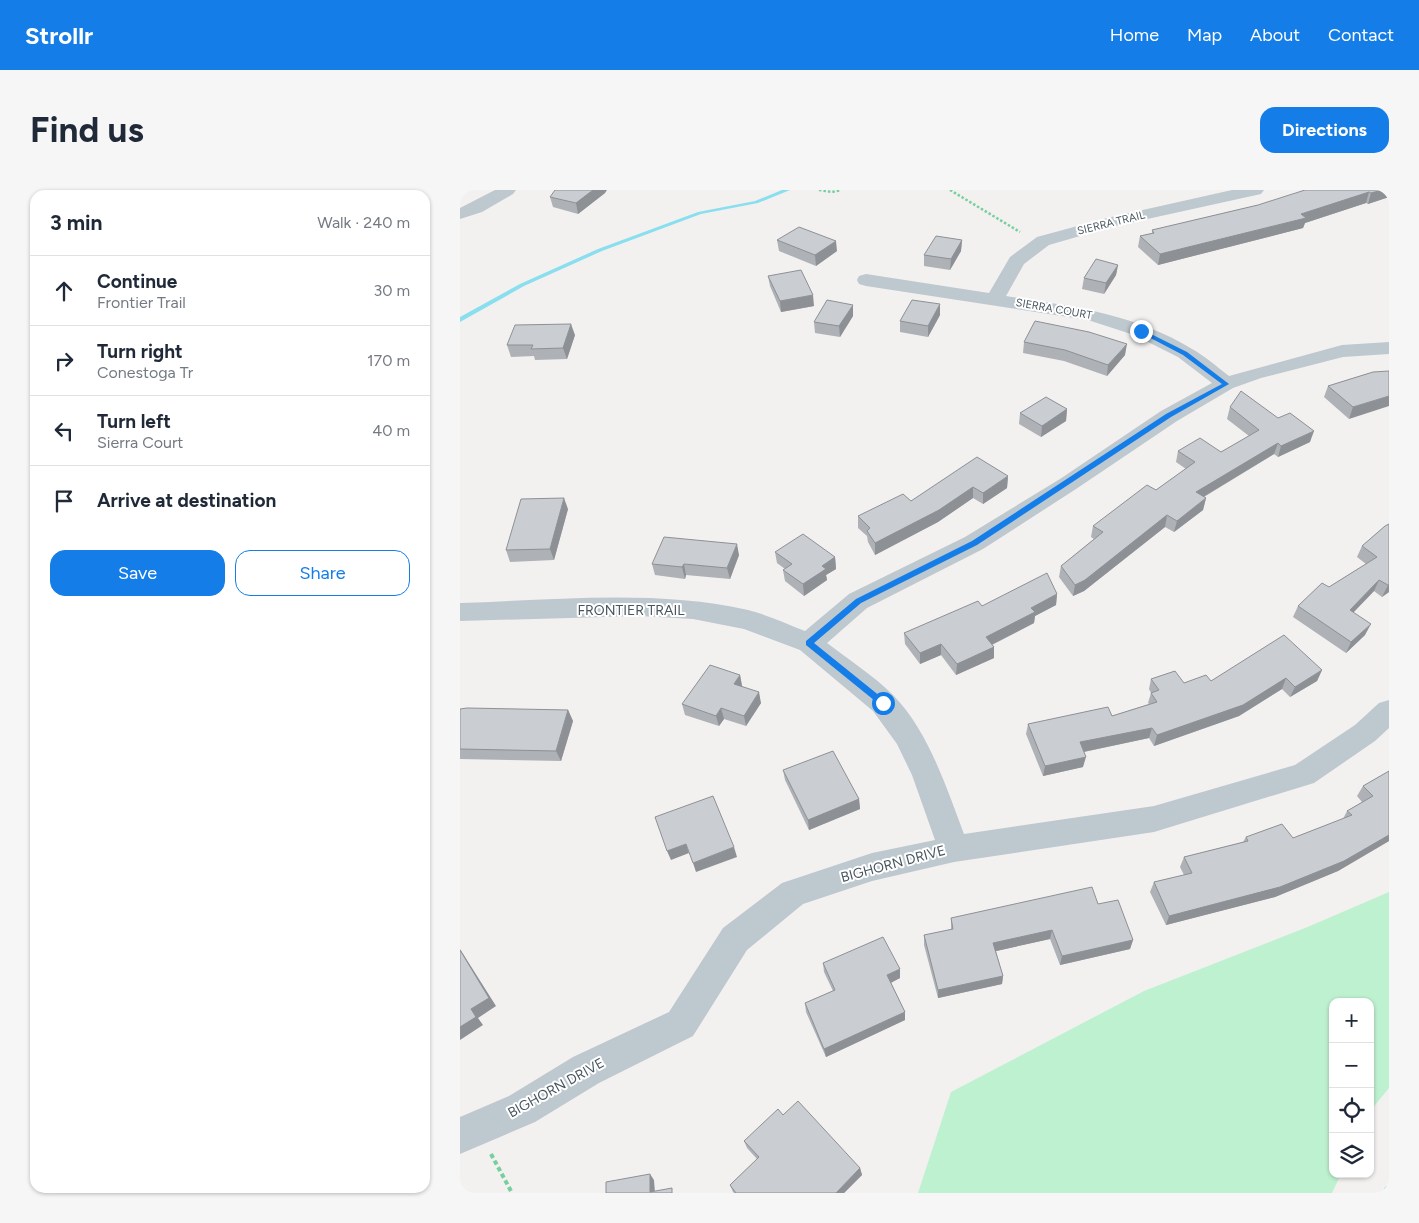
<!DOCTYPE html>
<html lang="en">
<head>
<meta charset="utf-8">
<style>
	:root { --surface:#fff; --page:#f6f6f7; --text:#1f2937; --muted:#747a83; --line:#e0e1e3; --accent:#147de8 }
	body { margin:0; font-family:Figtree,sans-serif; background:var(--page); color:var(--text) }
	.controls { position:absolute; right:15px; bottom:15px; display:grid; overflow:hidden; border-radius:10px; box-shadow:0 1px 4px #0004 }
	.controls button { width:45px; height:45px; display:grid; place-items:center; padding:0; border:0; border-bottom:1px solid var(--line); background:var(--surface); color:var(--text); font:25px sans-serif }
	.stop { position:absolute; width:15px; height:15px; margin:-11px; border:4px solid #147de8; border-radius:50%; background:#fff }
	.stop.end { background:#147de8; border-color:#fff; box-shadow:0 1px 5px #0008 }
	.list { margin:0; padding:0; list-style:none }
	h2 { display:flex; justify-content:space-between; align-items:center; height:65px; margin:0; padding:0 20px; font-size:21px }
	h2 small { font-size:16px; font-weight:400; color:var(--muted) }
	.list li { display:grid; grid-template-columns:32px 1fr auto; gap:15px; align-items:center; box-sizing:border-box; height:70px; padding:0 20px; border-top:1px solid var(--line) }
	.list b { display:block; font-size:19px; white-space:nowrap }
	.list p { margin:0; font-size:16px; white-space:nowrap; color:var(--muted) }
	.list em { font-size:16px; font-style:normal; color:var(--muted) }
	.actions { display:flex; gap:10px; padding:15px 20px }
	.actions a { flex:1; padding:11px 0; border:1px solid var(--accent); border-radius:15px; text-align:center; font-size:18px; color:var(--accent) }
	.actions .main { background:var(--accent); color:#fff }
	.icon { flex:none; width:28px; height:28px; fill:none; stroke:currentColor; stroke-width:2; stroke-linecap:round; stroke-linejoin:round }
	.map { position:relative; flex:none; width:929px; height:1003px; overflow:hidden; border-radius:15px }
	header { display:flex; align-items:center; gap:30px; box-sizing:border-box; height:70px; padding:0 25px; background:var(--accent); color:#fff }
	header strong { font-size:24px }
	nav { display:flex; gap:28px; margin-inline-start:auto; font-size:18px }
	.intro { display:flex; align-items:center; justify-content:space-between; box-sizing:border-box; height:120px; padding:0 30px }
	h1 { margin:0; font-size:35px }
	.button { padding:12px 22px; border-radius:15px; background:var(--accent); color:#fff; font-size:18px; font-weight:700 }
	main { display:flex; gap:30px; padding:0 30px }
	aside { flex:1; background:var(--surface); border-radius:15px; box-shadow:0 1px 4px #0004 }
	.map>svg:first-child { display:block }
	.green { fill:#bef1cf }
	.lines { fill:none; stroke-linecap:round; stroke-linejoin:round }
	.stream { fill:#8adfef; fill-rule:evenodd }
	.path-far1 { stroke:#75d09e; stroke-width:2.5; stroke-dasharray:2.5 2; stroke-linecap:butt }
	.path { stroke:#75d09e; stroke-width:4; stroke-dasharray:4.5 3; stroke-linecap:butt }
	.minor { fill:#bec8cf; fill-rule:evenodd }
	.wall { fill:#aeb1b5 }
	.shaded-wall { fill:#8d9094 }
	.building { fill:#caced3; stroke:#8d9094 }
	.route { fill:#147de8 }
	.labels { text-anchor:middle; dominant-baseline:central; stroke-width:4; stroke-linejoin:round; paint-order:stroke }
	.far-street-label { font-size:11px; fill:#47555e; stroke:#fff }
	.street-label { font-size:14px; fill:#47555e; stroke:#fff }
</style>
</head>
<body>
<header>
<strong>Strollr</strong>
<nav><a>Home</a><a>Map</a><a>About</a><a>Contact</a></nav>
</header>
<div class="intro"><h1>Find us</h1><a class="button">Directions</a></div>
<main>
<aside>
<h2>3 min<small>Walk · 240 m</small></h2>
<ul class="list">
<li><svg class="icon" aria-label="ahead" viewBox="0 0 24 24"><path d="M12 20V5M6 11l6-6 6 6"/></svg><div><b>Continue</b><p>Frontier Trail</p></div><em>30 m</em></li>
<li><svg class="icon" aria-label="right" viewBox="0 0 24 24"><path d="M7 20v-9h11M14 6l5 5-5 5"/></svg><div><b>Turn right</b><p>Conestoga Tr</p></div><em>170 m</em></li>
<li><svg class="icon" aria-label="left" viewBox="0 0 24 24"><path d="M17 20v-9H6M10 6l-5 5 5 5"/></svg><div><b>Turn left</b><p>Sierra Court</p></div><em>40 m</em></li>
<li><svg class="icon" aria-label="arrive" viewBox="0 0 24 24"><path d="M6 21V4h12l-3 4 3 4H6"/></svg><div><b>Arrive at destination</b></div></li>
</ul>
<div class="actions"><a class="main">Save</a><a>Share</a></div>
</aside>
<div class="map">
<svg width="929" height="1003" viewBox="0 0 929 1003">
	<rect width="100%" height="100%" fill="#f3f0f0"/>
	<polygon class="green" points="929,702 929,898 915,915 910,925 910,812 873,812 873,984 881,984 872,1003 458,1003 491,902 684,801 850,736"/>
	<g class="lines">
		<g class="stream">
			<polygon points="322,0 330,0 298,13 241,24 142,61 64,96 0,132 0,127 60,94 138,59 238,22 295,11"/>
			<polygon points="929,995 929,1003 922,1003 925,997"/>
		</g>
		<g class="path-far1">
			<polyline points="359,0 372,2 381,0"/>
			<polyline points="490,0 560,42"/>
		</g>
		<polyline class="path" points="31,964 52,1003"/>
		<g class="minor">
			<polygon points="35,0 56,0 53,4 22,22 0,29 0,18"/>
			<path d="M772,0H804L801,4L651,37L589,55L564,74L546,106C611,116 675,124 732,159C745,166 757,177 769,186L882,155L929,152V164L883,167L801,188L773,198L717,231L616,299L523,359L407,418L367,453C388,469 414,486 433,505C469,542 486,597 504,644L694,616L835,575L895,535L919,513L929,510V538L915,551L854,593L694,642L494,672L412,691L343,714L287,760L233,846L139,893L75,932L0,964V927L49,906L113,867L209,822L263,738L322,693L412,663L475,650L452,585L437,554L413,521L340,460L284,439L233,429L180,426L0,431V413C92,410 198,399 288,420C308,425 327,434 345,441L389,404L505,347L600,289L701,221L752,193L718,167L674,145L628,130L406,96L399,94L397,90L399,86L406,84L529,103L550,67L577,47L647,28Z"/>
		</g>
	</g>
	<g class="wall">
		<polygon points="929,0 929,7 908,14 906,13 845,33 843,38 698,75 678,57 680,46 692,43 692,40 798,15"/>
		<polygon points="145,3 118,24 93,17 90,7"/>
		<polygon points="317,50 377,61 356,76 319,61"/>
		<polygon points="502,50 501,61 490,80 464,76 464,65"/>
		<polygon points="658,75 656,85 644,104 622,99 624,88"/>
		<polygon points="308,86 354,116 321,122 310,96"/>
		<polygon points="480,125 468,147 440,142 440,131"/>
		<polygon points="393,126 380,147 355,143 354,132"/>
		<polygon points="115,145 107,169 75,170 74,166 51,167 47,155"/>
		<polygon points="564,152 665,165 647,186 604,171 563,163"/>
		<polygon points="913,182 889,229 864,207 868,196"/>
		<polygon points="770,217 850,252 818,267 814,264 744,307 746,308 743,320 714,342 705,337 624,401 613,406 599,387 601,376 634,349 631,347 633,336 696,300 726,279 716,272 718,261 761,262 789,246 767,229"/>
		<polygon points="607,219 606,231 581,247 559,234 560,223"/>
		<polygon points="548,286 547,298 523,314 513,308 478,332 415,365 408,352 407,346 398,338 398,326 451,311"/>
		<polygon points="108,319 94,370 50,372 46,360"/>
		<polygon points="925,336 929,402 922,407 914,401 893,423 905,445 886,463 833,427 838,416 906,374 897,367 902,356"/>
		<polygon points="315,362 375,367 376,379 366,385 367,390 344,406 325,391 323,380 325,379 317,373"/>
		<polygon points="279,365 270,389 226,385 225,389 195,385 192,374"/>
		<polygon points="597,404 596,415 575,426 574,433 532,455 534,457 534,468 496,485 481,465 460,474 445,454 444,443 522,416"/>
		<polygon points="862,480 857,491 830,507 822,499 779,526 694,556 689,548 624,562 623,577 583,586 566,544 568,534 652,526 689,514 688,513 691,503 689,499 691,489 724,493 751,491"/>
		<polygon points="280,485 282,496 301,513 286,536 264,529 259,536 225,525 222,514"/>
		<polygon points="0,519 108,520 113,531 101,571 0,569"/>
		<polygon points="323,580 399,609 400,619 349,640 325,590"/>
		<polygon points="929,581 929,651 878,681 815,707 706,735 690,702 694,692 724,685 720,677 724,667 783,652 786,647 833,648 883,629 887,621 902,612 897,606 903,596"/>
		<polygon points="638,714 673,750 670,759 600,775 590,749 536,761 543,786 542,794 478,808 464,755 464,745 491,740 491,728"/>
		<polygon points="363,773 440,788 431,793 445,822 445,830 366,867 346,822 345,813 373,801 364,782"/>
		<polygon points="323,925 400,978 402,985 384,1003 274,1003 273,1002 270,995 297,969 287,958 284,951"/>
	</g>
	<g class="shaded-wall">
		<polygon points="133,0 147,0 145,3 118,24 116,13"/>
		<polygon points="922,0 929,0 929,7 908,14 911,3"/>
		<polygon points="909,2 906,13 845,33 843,38 698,75 700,64 841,24"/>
		<polygon points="502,50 501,61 490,80 491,69"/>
		<polygon points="376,51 377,61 356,76 355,65"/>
		<polygon points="658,75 656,85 644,104 646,93"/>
		<polygon points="353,105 354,116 321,122 320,111"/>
		<polygon points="480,114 480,125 468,147 468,136"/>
		<polygon points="393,115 393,126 380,147 379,136"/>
		<polygon points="111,134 115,145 107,169 103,158"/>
		<polygon points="667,154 665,165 647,186 648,175"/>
		<polygon points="929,206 929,216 889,229 893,217"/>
		<polygon points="607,219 606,231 581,247 582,236"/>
		<polygon points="854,241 850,252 818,267 821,256"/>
		<polygon points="818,253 814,264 733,313 736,302"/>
		<polygon points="548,286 547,298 523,314 523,303"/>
		<polygon points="513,297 513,308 478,332 415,365 415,353"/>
		<polygon points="104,308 108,319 94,370 90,359"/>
		<polygon points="746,308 743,320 714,342 717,331"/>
		<polygon points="707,325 705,337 624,401 613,406 615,395"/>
		<polygon points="277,354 279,365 270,389 267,378"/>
		<polygon points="375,367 376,379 366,385 367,390 344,406 343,394 362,376"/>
		<polygon points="224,374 226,385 225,389 222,377"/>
		<polygon points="919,390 914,401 885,431 890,420"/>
		<polygon points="928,395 929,395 929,402 922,407"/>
		<polygon points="597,404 596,415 575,426 574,433 525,458 526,447 571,418"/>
		<polygon points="911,434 905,445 886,463 891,452"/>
		<polygon points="481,454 481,465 460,474 460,463"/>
		<polygon points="534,457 534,468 496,485 497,474"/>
		<polygon points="862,480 857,491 830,507 835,497"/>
		<polygon points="280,485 282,496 276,504 274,494"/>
		<polygon points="826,488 822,499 779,526 694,556 697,545"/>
		<polygon points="299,502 301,513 286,536 284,526"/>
		<polygon points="261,518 264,529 259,536 256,526"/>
		<polygon points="108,520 113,531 101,571 96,561"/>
		<polygon points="692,538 689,548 618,563 620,552"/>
		<polygon points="626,567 623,577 583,586 585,576"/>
		<polygon points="399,609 400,619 349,640 348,630"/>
		<polygon points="929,645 929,651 878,681 815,707 706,735 709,726"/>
		<polygon points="226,654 229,663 211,670 207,661"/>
		<polygon points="274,657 277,667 236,682 233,673"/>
		<polygon points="592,740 590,749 532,762 533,753"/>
		<polygon points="673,750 670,759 600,775 602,766"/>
		<polygon points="0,759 36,816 18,828 23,835 0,850 0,837 11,819"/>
		<polygon points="440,779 440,788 428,794 427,785"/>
		<polygon points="543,786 542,794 478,808 478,800"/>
		<polygon points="445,822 445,830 366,867 364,859"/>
		<polygon points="400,978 402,985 384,1003 376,1003"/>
		<polygon points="190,984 194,990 195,1003 190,1002"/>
	</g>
	<g class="building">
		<polygon points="95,0 133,0 116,13 90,7"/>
		<polygon points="845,0 922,0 911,3 909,2 841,24 846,28 700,64 680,46 694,43 692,40 798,15"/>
		<polygon points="339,37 376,51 355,65 317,50"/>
		<polygon points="476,46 502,50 491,69 464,65"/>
		<polygon points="636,69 658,75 646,93 624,88"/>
		<polygon points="341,80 353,105 320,111 308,86"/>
		<polygon points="367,110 393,115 379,136 354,132"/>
		<polygon points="452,110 480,114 468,136 440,131"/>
		<polygon points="575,131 629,142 667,154 648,175 605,160 564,152"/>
		<polygon points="111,134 103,158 71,159 73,155 47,155 55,135"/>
		<polygon points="929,181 929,206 893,217 868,196 913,182"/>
		<polygon points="781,201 818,228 830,223 854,241 821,256 818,253 736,302 746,308 717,331 707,325 625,390 615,395 601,376 643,342 633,336 687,295 696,300 735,272 718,261 740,248 761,262 799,240 770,217"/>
		<polygon points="586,207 607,219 582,236 560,223"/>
		<polygon points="517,267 548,286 523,303 513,297 479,320 415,353 407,341 410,338 398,326 443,304 451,311"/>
		<polygon points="104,308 90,359 46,360 61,309"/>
		<polygon points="929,334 929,395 928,395 919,390 890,420 911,434 891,452 838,416 862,393 869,397 917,367 902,356 925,336"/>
		<polygon points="343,344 375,367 362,376 366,379 343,394 323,380 332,374 315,362"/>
		<polygon points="204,347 277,354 267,378 224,374 222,377 192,374"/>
		<polygon points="587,383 597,404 571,418 575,422 526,447 534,457 497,474 481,454 460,463 444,443 518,411 522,416"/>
		<polygon points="824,445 862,480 835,497 826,488 783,515 697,545 692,538 620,552 626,567 585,576 568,534 648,517 652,526 697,512 691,503 699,500 691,489 715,481 724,493 746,485 751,491"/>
		<polygon points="250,475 280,485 274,494 299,502 284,526 261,518 256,526 222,514"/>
		<polygon points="0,519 7,518 108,520 96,561 0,559"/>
		<polygon points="373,561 399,609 348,630 323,580"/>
		<polygon points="929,581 929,645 884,671 820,697 709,726 694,692 732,683 724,667 788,651 786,647 822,634 833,648 892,625 887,621 913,606 903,596"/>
		<polygon points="253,606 274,657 233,673 226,654 207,661 195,627"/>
		<polygon points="632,697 638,714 658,710 673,750 602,766 592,740 533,753 543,786 478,800 464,745 493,739 491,728"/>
		<polygon points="423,747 440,779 427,785 445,822 364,859 345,813 375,800 363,773"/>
		<polygon points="0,760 29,808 11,819 16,827 0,837"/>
		<polygon points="338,911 400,978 376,1003 276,1003 270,995 299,967 284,951 318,919 323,925"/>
		<polygon points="190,984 190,1002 212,998 212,1003 146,1003 146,992"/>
	</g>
	<polygon class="route" points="681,139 727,162 769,194 711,227 517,355 401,413 354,453 426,511 426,515 420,515 346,455 346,451 396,409 512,351 706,224 762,194 723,165 679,142"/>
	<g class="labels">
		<g class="far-street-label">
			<text transform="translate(651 33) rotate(-14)">SIERRA TRAIL</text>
			<text transform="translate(594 119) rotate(10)">SIERRA COURT</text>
		</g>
		<g class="street-label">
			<text x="171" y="420">FRONTIER TRAIL</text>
			<text transform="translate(433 674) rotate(-15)">BIGHORN DRIVE</text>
			<text transform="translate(96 898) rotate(-29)">BIGHORN DRIVE</text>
		</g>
	</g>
</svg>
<div class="controls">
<button>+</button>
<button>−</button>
<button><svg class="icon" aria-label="locate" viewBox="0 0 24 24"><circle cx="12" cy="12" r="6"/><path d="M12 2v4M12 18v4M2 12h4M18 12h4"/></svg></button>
<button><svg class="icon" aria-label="layers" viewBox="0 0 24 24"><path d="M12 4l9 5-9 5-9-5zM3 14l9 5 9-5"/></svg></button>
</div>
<div class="stop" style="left:423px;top:513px"></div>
<div class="stop end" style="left:681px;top:141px"></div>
</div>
</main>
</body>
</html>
